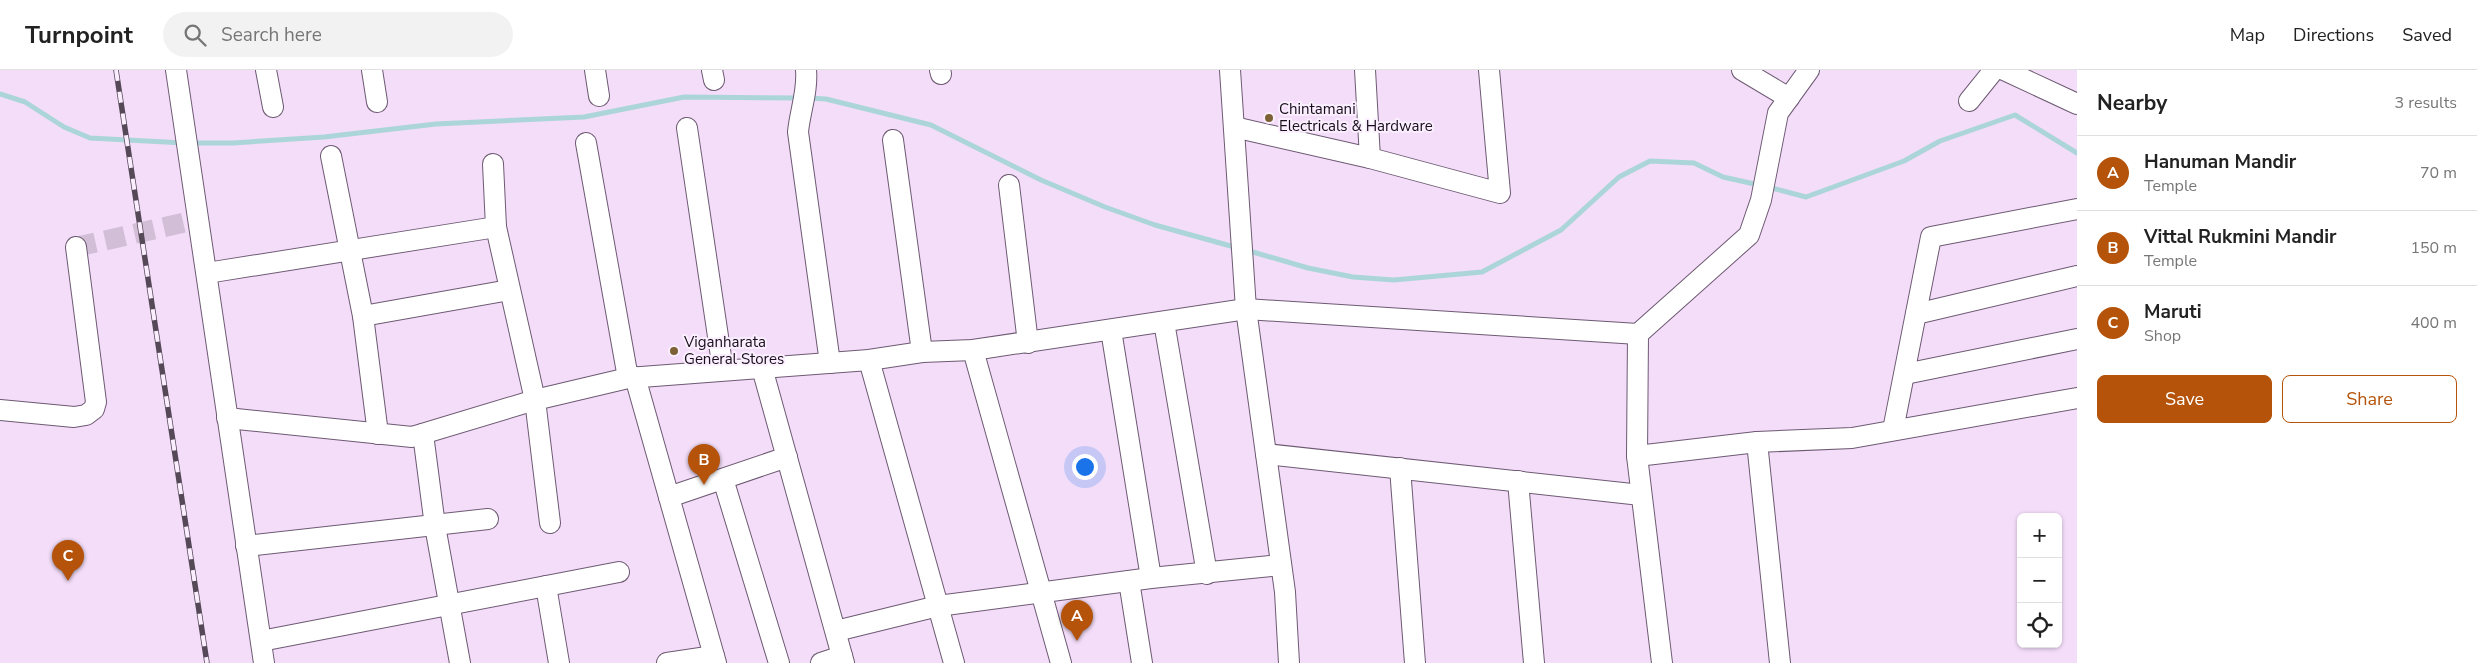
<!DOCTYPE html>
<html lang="en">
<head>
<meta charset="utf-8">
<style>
	:root { --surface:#fff; --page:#f2f2f2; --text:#222; --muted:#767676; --line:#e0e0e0; --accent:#b45309 }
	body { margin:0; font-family:"Nunito Sans",sans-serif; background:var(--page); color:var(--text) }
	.controls { position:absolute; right:15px; bottom:15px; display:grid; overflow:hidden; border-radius:8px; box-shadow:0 1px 4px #0004 }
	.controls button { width:45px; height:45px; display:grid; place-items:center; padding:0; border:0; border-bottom:1px solid var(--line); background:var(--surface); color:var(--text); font:25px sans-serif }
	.you { position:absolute; left:1084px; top:396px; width:18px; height:18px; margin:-12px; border:4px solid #fff; border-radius:50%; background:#1a73e8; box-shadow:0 0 0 8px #1a73e833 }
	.badge { display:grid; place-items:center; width:32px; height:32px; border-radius:50%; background:var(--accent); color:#fff; font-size:16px; font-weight:700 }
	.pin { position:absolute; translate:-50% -41px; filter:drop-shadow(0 1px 2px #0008) }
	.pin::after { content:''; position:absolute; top:26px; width:18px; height:15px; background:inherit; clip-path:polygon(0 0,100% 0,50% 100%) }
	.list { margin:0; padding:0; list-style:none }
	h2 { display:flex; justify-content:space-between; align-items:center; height:65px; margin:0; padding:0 20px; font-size:21px }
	h2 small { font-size:16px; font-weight:400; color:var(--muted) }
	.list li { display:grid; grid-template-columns:32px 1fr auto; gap:15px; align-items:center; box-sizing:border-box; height:75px; padding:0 20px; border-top:1px solid var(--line) }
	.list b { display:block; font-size:19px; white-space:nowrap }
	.list p { margin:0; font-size:16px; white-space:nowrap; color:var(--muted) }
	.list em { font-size:16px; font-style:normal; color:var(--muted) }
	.actions { display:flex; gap:10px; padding:15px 20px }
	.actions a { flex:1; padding:11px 0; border:1px solid var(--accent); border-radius:8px; text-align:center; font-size:18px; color:var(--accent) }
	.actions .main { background:var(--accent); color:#fff }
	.icon { flex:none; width:28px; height:28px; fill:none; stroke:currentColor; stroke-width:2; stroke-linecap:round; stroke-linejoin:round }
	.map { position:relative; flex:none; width:2077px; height:593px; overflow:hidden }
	header { display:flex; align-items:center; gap:30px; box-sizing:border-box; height:70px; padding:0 25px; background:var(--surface); border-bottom:1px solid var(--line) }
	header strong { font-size:24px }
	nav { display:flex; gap:28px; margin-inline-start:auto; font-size:18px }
	.search { width:350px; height:45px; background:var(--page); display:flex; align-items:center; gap:12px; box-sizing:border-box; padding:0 18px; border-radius:28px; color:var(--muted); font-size:19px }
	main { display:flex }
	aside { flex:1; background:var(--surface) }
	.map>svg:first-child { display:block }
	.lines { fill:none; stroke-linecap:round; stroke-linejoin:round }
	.stream { stroke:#acd5da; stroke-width:5 }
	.minor-tunnel { stroke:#d2bed7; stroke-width:20; stroke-dasharray:20 10; stroke-linecap:butt }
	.minor-casing { stroke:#6d5a72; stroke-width:22 }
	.minor { stroke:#fff; stroke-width:20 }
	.rail-casing { stroke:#554958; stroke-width:5.5 }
	.rail { stroke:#fbeeff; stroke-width:4; stroke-dasharray:11; stroke-linecap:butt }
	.poi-dot { fill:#7b6133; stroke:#fbeeff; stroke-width:2 }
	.labels { text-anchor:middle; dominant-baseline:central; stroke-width:4; stroke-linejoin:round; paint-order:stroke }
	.poi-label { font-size:15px; fill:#160e18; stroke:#fbeeff; text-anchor:start }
</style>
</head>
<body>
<header>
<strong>Turnpoint</strong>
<div class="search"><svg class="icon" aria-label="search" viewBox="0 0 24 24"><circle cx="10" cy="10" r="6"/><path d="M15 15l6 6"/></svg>Search here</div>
<nav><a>Map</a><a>Directions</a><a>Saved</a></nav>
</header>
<main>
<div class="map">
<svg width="2077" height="593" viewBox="0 0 2077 593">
	<rect width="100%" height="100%" fill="#f3ddf9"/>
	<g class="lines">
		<g class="stream">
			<polyline points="0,24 25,32 64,57 90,68 184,73"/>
			<polyline points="809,28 826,29 931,55 1041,110 1105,137 1155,155 1238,178"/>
			<polyline points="192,73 233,73 324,67 436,54 584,47 684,27 801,28"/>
			<polyline points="1768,117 1806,127 1904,91 1940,71 2015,45 2077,83"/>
			<polyline points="1246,180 1308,198 1353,207 1394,210 1482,202 1561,160 1619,107 1650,91 1694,93 1723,107 1759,115"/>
		</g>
		<polyline class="minor-tunnel" points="76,177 200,149"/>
		<g class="minor-casing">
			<g id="minor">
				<polyline points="176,0 264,593"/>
				<polyline points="266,0 273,37"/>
				<polyline points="372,0 377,32"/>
				<polyline points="595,0 599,26"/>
				<polyline points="712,0 714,10"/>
				<path d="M806,0C808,21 800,41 798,62L830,293"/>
				<polyline points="940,0 941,4"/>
				<polyline points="1230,0 1246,239 1285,522 1289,593"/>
				<polyline points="1365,0 1370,88"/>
				<polyline points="1742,0 1789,28"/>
				<polyline points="2004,0 2077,34"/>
				<polyline points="1969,31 1994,0"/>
				<polyline points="1234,57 1370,88 1500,123 1489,0"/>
				<polyline points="687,58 723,300"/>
				<polyline points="893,70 922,282"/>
				<polyline points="586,73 628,308"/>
				<polyline points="331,86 363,246 378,364"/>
				<polyline points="493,94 496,157 535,330 550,453"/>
				<polyline points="1009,115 1028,273"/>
				<polyline points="207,203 496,157"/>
				<polyline points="1916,244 2077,206"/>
				<polyline points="363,246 509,220"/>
				<polyline points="1164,252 1207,504"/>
				<polyline points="1111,260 1151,508"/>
				<polyline points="973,280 1061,593"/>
				<polyline points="869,290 954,593"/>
				<polyline points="762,298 844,593"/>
				<polyline points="1905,304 2077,269"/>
				<polyline points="635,307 716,593"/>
				<polyline points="0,340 74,347 86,345 94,339 96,332 76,177"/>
				<polyline points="227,348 412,367 535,330 628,308 869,290 922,282 973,280 1246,239 1638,264"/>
				<polyline points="1893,360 1931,167 2077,139"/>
				<polyline points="423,364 435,456 460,593"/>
				<polyline points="1757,372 1780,593"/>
				<polyline points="1266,384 1641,425"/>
				<polyline points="1637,386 1757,372 1852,368 2077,328"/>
				<polyline points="1400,398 1415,593"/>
				<polyline points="723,409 779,593"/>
				<polyline points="1518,411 1534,593"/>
				<polyline points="669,427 787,387"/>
				<polyline points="246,476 488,449"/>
				<polyline points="1129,511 1142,593"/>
				<polyline points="546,516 559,593"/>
				<polyline points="836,561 938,536 1151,508 1281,495"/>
				<polyline points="261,571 619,502"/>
				<polyline points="667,593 714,586"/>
				<polyline points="821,593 842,586"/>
				<polyline points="1662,593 1637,386 1638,264 1749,165 1761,130 1778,43 1809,0"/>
			</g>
		</g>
		<use href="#minor" class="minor"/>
		<g class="rail-casing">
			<polyline id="rail" points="116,0 207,593"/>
		</g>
		<use href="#rail" class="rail"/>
	</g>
	<g class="poi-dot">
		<circle cx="1269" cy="48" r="5"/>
		<circle cx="674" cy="281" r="5"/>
	</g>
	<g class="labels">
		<g class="poi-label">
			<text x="1279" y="39">Chintamani<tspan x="1279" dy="17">Electricals &amp; Hardware</tspan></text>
			<text x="684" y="272">Viganharata<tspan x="684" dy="17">General Stores</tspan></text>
		</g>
	</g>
</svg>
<div class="controls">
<button>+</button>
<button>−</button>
<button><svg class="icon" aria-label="locate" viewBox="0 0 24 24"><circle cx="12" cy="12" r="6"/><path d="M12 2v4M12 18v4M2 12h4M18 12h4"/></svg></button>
</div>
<div class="you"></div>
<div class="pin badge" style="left:1077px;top:571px">A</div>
<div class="pin badge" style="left:704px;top:415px">B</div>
<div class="pin badge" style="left:68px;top:511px">C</div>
</div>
<aside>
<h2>Nearby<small>3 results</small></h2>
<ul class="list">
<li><span class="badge">A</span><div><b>Hanuman Mandir</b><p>Temple</p></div><em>70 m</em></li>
<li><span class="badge">B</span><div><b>Vittal Rukmini Mandir</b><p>Temple</p></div><em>150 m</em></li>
<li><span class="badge">C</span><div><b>Maruti</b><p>Shop</p></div><em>400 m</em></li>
</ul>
<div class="actions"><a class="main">Save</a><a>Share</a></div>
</aside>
</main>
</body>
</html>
